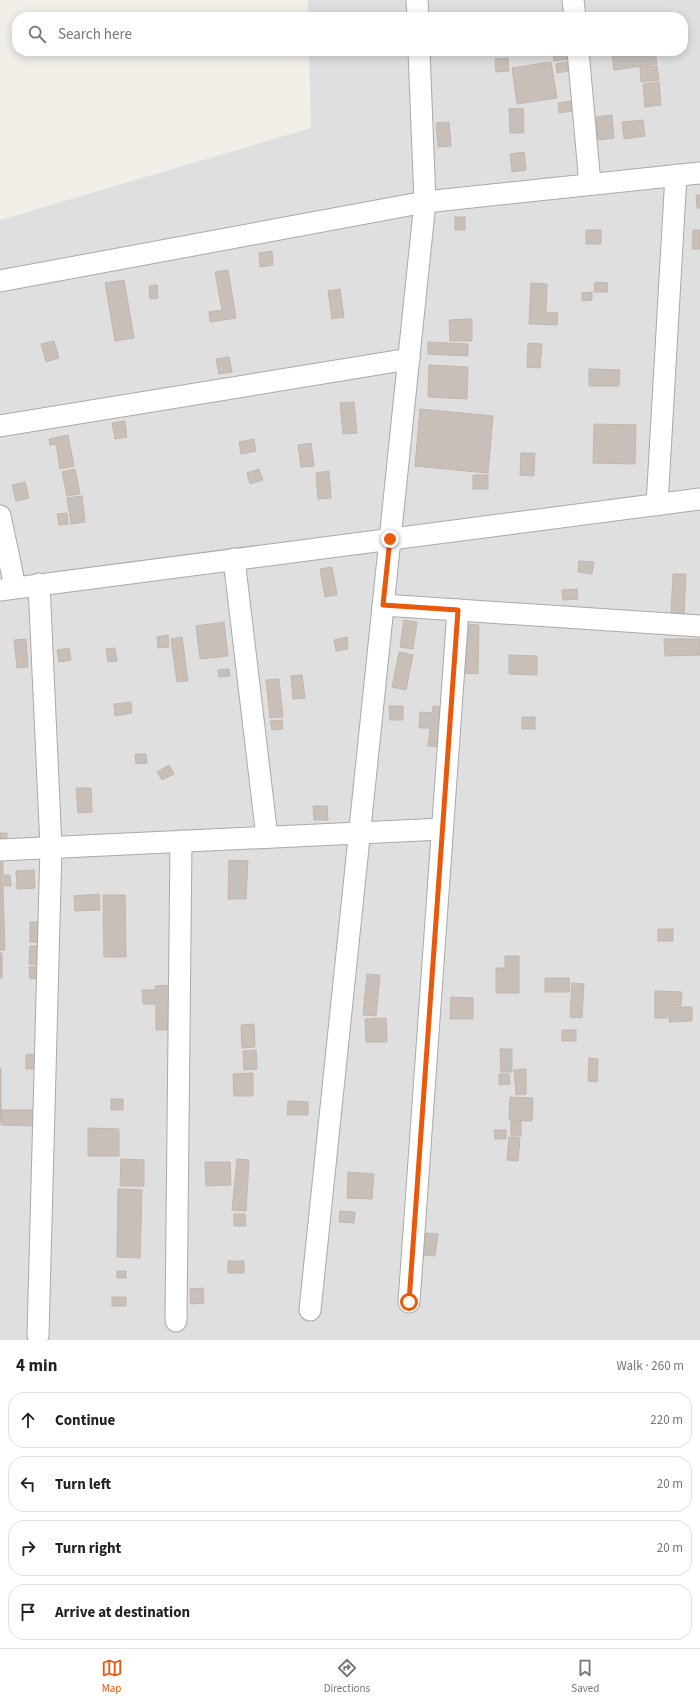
<!DOCTYPE html>
<html lang="en">
<head>
<meta charset="utf-8">
<style>
	:root { --surface:#fff; --page:#f6f6f6; --text:#222; --muted:#767676; --line:#e0e0e0; --accent:#ea580c }
	body { margin:0; font-family:"Source Sans 3",sans-serif; background:var(--page); color:var(--text) }
	.stop { position:absolute; width:12px; height:12px; margin:-9px; border:3px solid #ea580c; border-radius:50%; background:#fff }
	.stop.end { background:#ea580c; border-color:#fff; box-shadow:0 1px 4px #0008 }
	.list { margin:0; padding:0; list-style:none }
	h2 { display:flex; justify-content:space-between; align-items:center; height:52px; margin:0; padding:0 16px; font-size:17px }
	h2 small { font-size:13px; font-weight:400; color:var(--muted) }
	.list li { display:grid; grid-template-columns:26px 1fr auto; gap:12px; align-items:center; box-sizing:border-box; height:56px; margin:0 8px 8px; padding:0 8px; border:1px solid var(--line); border-radius:16px }
	.list b { display:block; font-size:15px; white-space:nowrap }
	.list em { font-size:13px; font-style:normal; color:var(--muted) }
	.icon { flex:none; width:22px; height:22px; fill:none; stroke:currentColor; stroke-width:2; stroke-linecap:round; stroke-linejoin:round }
	.map { position:relative; flex:none; width:700px; height:1340px; overflow:hidden }
	.search { position:absolute; background:var(--surface); box-shadow:0 2px 10px #0003; left:12px; right:12px; top:12px; height:44px; display:flex; align-items:center; gap:10px; box-sizing:border-box; padding:0 14px; border-radius:16px; color:var(--muted); font-size:15px }
	.sheet { height:308px; background:var(--surface) }
	nav { display:flex; justify-content:space-around; align-items:center; box-sizing:border-box; height:56px; border-top:1px solid var(--line); background:var(--surface); font-size:11px; color:var(--muted) }
	nav a { display:grid; justify-items:center; gap:2px }
	nav .on { color:var(--accent) }
	.map>svg:first-child { display:block }
	.residential { fill:#e0dfdf }
	.building { fill:#c7bfb8; stroke:#c4b6ab }
	.lines { fill:none; stroke-linecap:round; stroke-linejoin:round }
	.minor-casing { stroke:#a9a9a9; stroke-width:23 }
	.minor { stroke:#fff; stroke-width:21 }
	.route { stroke:#ea580c; stroke-width:5 }
</style>
</head>
<body>
<div class="map">
<svg width="700" height="1340" viewBox="0 0 700 1340">
	<rect width="100%" height="100%" fill="#f2efe9"/>
	<polygon class="residential" points="308,0 700,0 700,1340 0,1340 0,220 311,128 309,51 683,51 683,17 308,17"/>
	<g class="building">
		<polygon points="566,51 568,59 554,61 553,52"/>
		<polygon points="604,51 655,51 657,64 614,70 612,54 605,56"/>
		<polygon points="508,58 509,71 496,72 495,59"/>
		<polygon points="551,62 557,98 517,104 512,68"/>
		<polygon points="567,62 568,71 557,73 556,64"/>
		<polygon points="657,66 659,80 641,82 640,67"/>
		<polygon points="659,82 661,105 645,107 643,84"/>
		<polygon points="571,101 572,111 559,113 558,103"/>
		<polygon points="523,108 524,133 510,133 509,109"/>
		<polygon points="612,115 614,138 598,140 596,117"/>
		<polygon points="643,120 645,136 624,139 622,122"/>
		<polygon points="449,122 451,146 438,147 436,123"/>
		<polygon points="524,152 526,170 512,172 510,154"/>
		<polygon points="696,195 700,195 700,208 697,208"/>
		<rect x="455" y="217" width="10" height="13"/>
		<rect x="586" y="230" width="15" height="14"/>
		<polygon points="693,230 700,230 700,249 692,249"/>
		<polygon points="272,251 273,265 260,267 259,253"/>
		<polygon points="228,270 236,318 210,322 209,312 222,310 215,272"/>
		<polygon points="124,280 134,338 115,341 105,283"/>
		<polygon points="595,282 608,283 607,292 594,292"/>
		<polygon points="531,283 547,284 546,312 558,313 557,325 529,324"/>
		<polygon points="157,285 158,298 150,299 149,286"/>
		<polygon points="340,289 344,317 332,319 328,291"/>
		<polygon points="592,292 592,300 582,301 582,293"/>
		<polygon points="472,319 472,341 450,341 449,320"/>
		<polygon points="54,341 59,358 46,362 41,344"/>
		<polygon points="428,342 468,344 468,356 428,354"/>
		<polygon points="528,343 542,344 540,368 527,367"/>
		<polygon points="229,357 232,372 219,374 216,359"/>
		<polygon points="429,365 468,367 467,399 428,397"/>
		<polygon points="589,369 620,370 619,386 589,386"/>
		<polygon points="354,402 357,433 343,434 340,403"/>
		<polygon points="420,409 493,416 488,473 415,466"/>
		<polygon points="125,421 127,437 115,439 112,423"/>
		<polygon points="594,424 636,425 635,464 593,463"/>
		<polygon points="68,435 74,466 60,469 56,444 50,445 49,439"/>
		<polygon points="254,439 256,451 241,454 239,442"/>
		<polygon points="311,443 314,466 301,467 298,445"/>
		<polygon points="521,453 535,453 534,476 520,475"/>
		<polygon points="75,469 80,494 67,496 62,472"/>
		<polygon points="259,469 263,480 250,484 247,473"/>
		<polygon points="329,471 331,498 318,499 316,473"/>
		<rect x="473" y="475" width="15" height="14"/>
		<polygon points="25,482 29,498 16,501 12,485"/>
		<polygon points="82,496 85,522 71,524 67,498"/>
		<polygon points="67,513 68,524 59,525 57,514"/>
		<polygon points="579,561 594,562 592,574 578,572"/>
		<polygon points="332,567 337,595 325,597 320,569"/>
		<polygon points="673,574 686,574 684,615 671,614"/>
		<polygon points="577,589 578,599 563,600 562,590"/>
		<polygon points="404,620 417,622 413,649 400,647"/>
		<polygon points="224,622 228,656 200,659 196,626"/>
		<polygon points="464,624 479,625 478,674 464,673"/>
		<polygon points="168,635 169,647 158,648 157,637"/>
		<polygon points="182,637 188,681 177,682 171,639"/>
		<polygon points="347,637 348,649 336,651 334,640"/>
		<polygon points="26,639 28,667 17,668 14,640"/>
		<polygon points="664,639 700,639 700,655 665,656"/>
		<polygon points="69,648 71,660 59,662 57,650"/>
		<polygon points="115,648 117,661 108,662 106,649"/>
		<polygon points="399,652 413,655 406,690 392,687"/>
		<polygon points="509,655 537,656 537,675 509,674"/>
		<polygon points="229,669 230,676 219,677 218,670"/>
		<polygon points="302,675 305,698 293,699 291,676"/>
		<polygon points="279,679 283,717 270,718 266,680"/>
		<polygon points="131,702 132,713 115,716 114,704"/>
		<polygon points="389,706 403,706 403,720 390,720"/>
		<polygon points="433,706 446,707 444,747 428,746 430,728 419,728 420,712 432,713"/>
		<rect x="522" y="717" width="13" height="12"/>
		<polygon points="282,720 283,729 272,730 270,721"/>
		<polygon points="135,754 146,754 147,763 136,764"/>
		<polygon points="169,765 174,774 162,780 157,772"/>
		<polygon points="76,788 91,788 92,812 78,813"/>
		<polygon points="313,806 327,806 328,820 314,820"/>
		<rect x="0" y="833" width="7" height="13"/>
		<polygon points="229,860 248,861 246,899 228,899"/>
		<polygon points="0,862 3,862 3,875 10,875 11,886 0,886"/>
		<polygon points="34,870 35,888 17,889 16,871"/>
		<polygon points="0,887 3,887 5,950 0,950"/>
		<polygon points="99,894 100,910 75,911 74,896"/>
		<polygon points="103,895 125,895 126,957 104,957"/>
		<rect x="30" y="922" width="12" height="20"/>
		<rect x="658" y="929" width="15" height="12"/>
		<polygon points="30,946 42,946 42,965 29,964"/>
		<rect x="0" y="953" width="2" height="25"/>
		<polygon points="505,956 519,956 519,993 496,993 496,968 505,968"/>
		<polygon points="40,966 41,978 30,979 29,967"/>
		<polygon points="367,974 380,975 376,1016 363,1015"/>
		<polygon points="545,978 569,978 570,992 545,992"/>
		<polygon points="572,983 584,984 582,1018 570,1017"/>
		<polygon points="169,985 170,1030 156,1030 156,1004 143,1004 142,990 156,990 155,986"/>
		<polygon points="655,991 682,992 681,1006 668,1005 667,1018 655,1018"/>
		<polygon points="451,997 473,998 473,1019 450,1019"/>
		<polygon points="669,1007 692,1007 692,1021 669,1022"/>
		<polygon points="386,1018 387,1042 366,1042 365,1019"/>
		<polygon points="254,1024 255,1047 242,1048 241,1025"/>
		<rect x="562" y="1030" width="14" height="11"/>
		<polygon points="500,1049 512,1049 512,1072 501,1072"/>
		<polygon points="256,1050 257,1069 244,1070 243,1051"/>
		<polygon points="37,1054 38,1069 26,1069 26,1055"/>
		<polygon points="589,1058 598,1059 597,1082 588,1081"/>
		<rect x="0" y="1069" width="1" height="52"/>
		<polygon points="526,1069 526,1094 516,1095 514,1070"/>
		<polygon points="253,1073 253,1096 234,1096 233,1074"/>
		<polygon points="499,1074 509,1074 510,1084 499,1085"/>
		<polygon points="510,1097 533,1098 532,1121 509,1120"/>
		<rect x="111" y="1099" width="12" height="11"/>
		<polygon points="288,1101 308,1102 308,1115 287,1115"/>
		<polygon points="1,1110 35,1110 35,1126 1,1125"/>
		<rect x="511" y="1121" width="10" height="15"/>
		<polygon points="88,1128 119,1129 119,1156 88,1156"/>
		<polygon points="494,1130 506,1130 506,1139 495,1139"/>
		<polygon points="509,1137 520,1138 518,1161 507,1160"/>
		<polygon points="121,1159 144,1160 144,1186 120,1186"/>
		<polygon points="237,1159 249,1160 246,1211 232,1210"/>
		<polygon points="205,1162 230,1162 231,1185 206,1186"/>
		<polygon points="348,1172 374,1174 372,1199 347,1198"/>
		<polygon points="118,1189 142,1190 140,1258 117,1257"/>
		<polygon points="340,1211 355,1212 354,1223 339,1222"/>
		<polygon points="234,1214 245,1214 246,1226 234,1226"/>
		<polygon points="425,1233 438,1234 435,1256 422,1255"/>
		<rect x="228" y="1261" width="16" height="12"/>
		<rect x="117" y="1271" width="9" height="7"/>
		<polygon points="203,1288 204,1303 191,1304 190,1289"/>
		<rect x="112" y="1297" width="14" height="9"/>
	</g>
	<g class="lines">
		<g class="minor-casing">
			<g id="minor">
				<polyline points="417,0 418,17"/>
				<polyline points="573,0 575,17"/>
				<polyline points="578,51 590,184"/>
				<polyline points="0,281 425,202 700,173"/>
				<polyline points="0,426 409,359"/>
				<polyline points="657,505 676,175"/>
				<polyline points="0,516 15,587"/>
				<polyline points="234,559 267,837"/>
				<polyline points="0,590 700,499"/>
				<polyline points="383,605 700,626"/>
				<polyline points="0,850 442,829"/>
				<polyline points="409,1302 458,610"/>
				<polyline points="310,1310 425,202 419,51"/>
				<polyline points="176,1321 181,841"/>
				<polyline points="38,1335 51,847 39,584"/>
			</g>
		</g>
		<use href="#minor" class="minor"/>
	</g>
	<g class="lines">
		<polyline class="route" points="390,539 383,605 458,610 409,1302"/>
	</g>
</svg>
<div class="stop" style="left:409px;top:1302px"></div>
<div class="stop end" style="left:390px;top:539px"></div>
<div class="search"><svg class="icon" aria-label="search" viewBox="0 0 24 24"><circle cx="10" cy="10" r="6"/><path d="M15 15l6 6"/></svg>Search here</div>
</div>
<section class="sheet">
<h2>4 min<small>Walk · 260 m</small></h2>
<ul class="list">
<li><svg class="icon" aria-label="ahead" viewBox="0 0 24 24"><path d="M12 20V5M6 11l6-6 6 6"/></svg><div><b>Continue</b></div><em>220 m</em></li>
<li><svg class="icon" aria-label="left" viewBox="0 0 24 24"><path d="M17 20v-9H6M10 6l-5 5 5 5"/></svg><div><b>Turn left</b></div><em>20 m</em></li>
<li><svg class="icon" aria-label="right" viewBox="0 0 24 24"><path d="M7 20v-9h11M14 6l5 5-5 5"/></svg><div><b>Turn right</b></div><em>20 m</em></li>
<li><svg class="icon" aria-label="arrive" viewBox="0 0 24 24"><path d="M6 21V4h12l-3 4 3 4H6"/></svg><div><b>Arrive at destination</b></div></li>
</ul>
</section>
<nav>
<a class="on"><svg class="icon" aria-label="map" viewBox="0 0 24 24"><path d="M3 6l6-2 6 2 6-2v14l-6 2-6-2-6 2zM9 4v14M15 6v14"/></svg>Map</a>
<a><svg class="icon" aria-label="directions" viewBox="0 0 24 24"><path d="M12 3l9 9-9 9-9-9zM9 14v-3h6M13 9l2 2-2 2"/></svg>Directions</a>
<a><svg class="icon" aria-label="saved" viewBox="0 0 24 24"><path d="M7 4h10v16l-5-4-5 4z"/></svg>Saved</a>
</nav>
</body>
</html>
